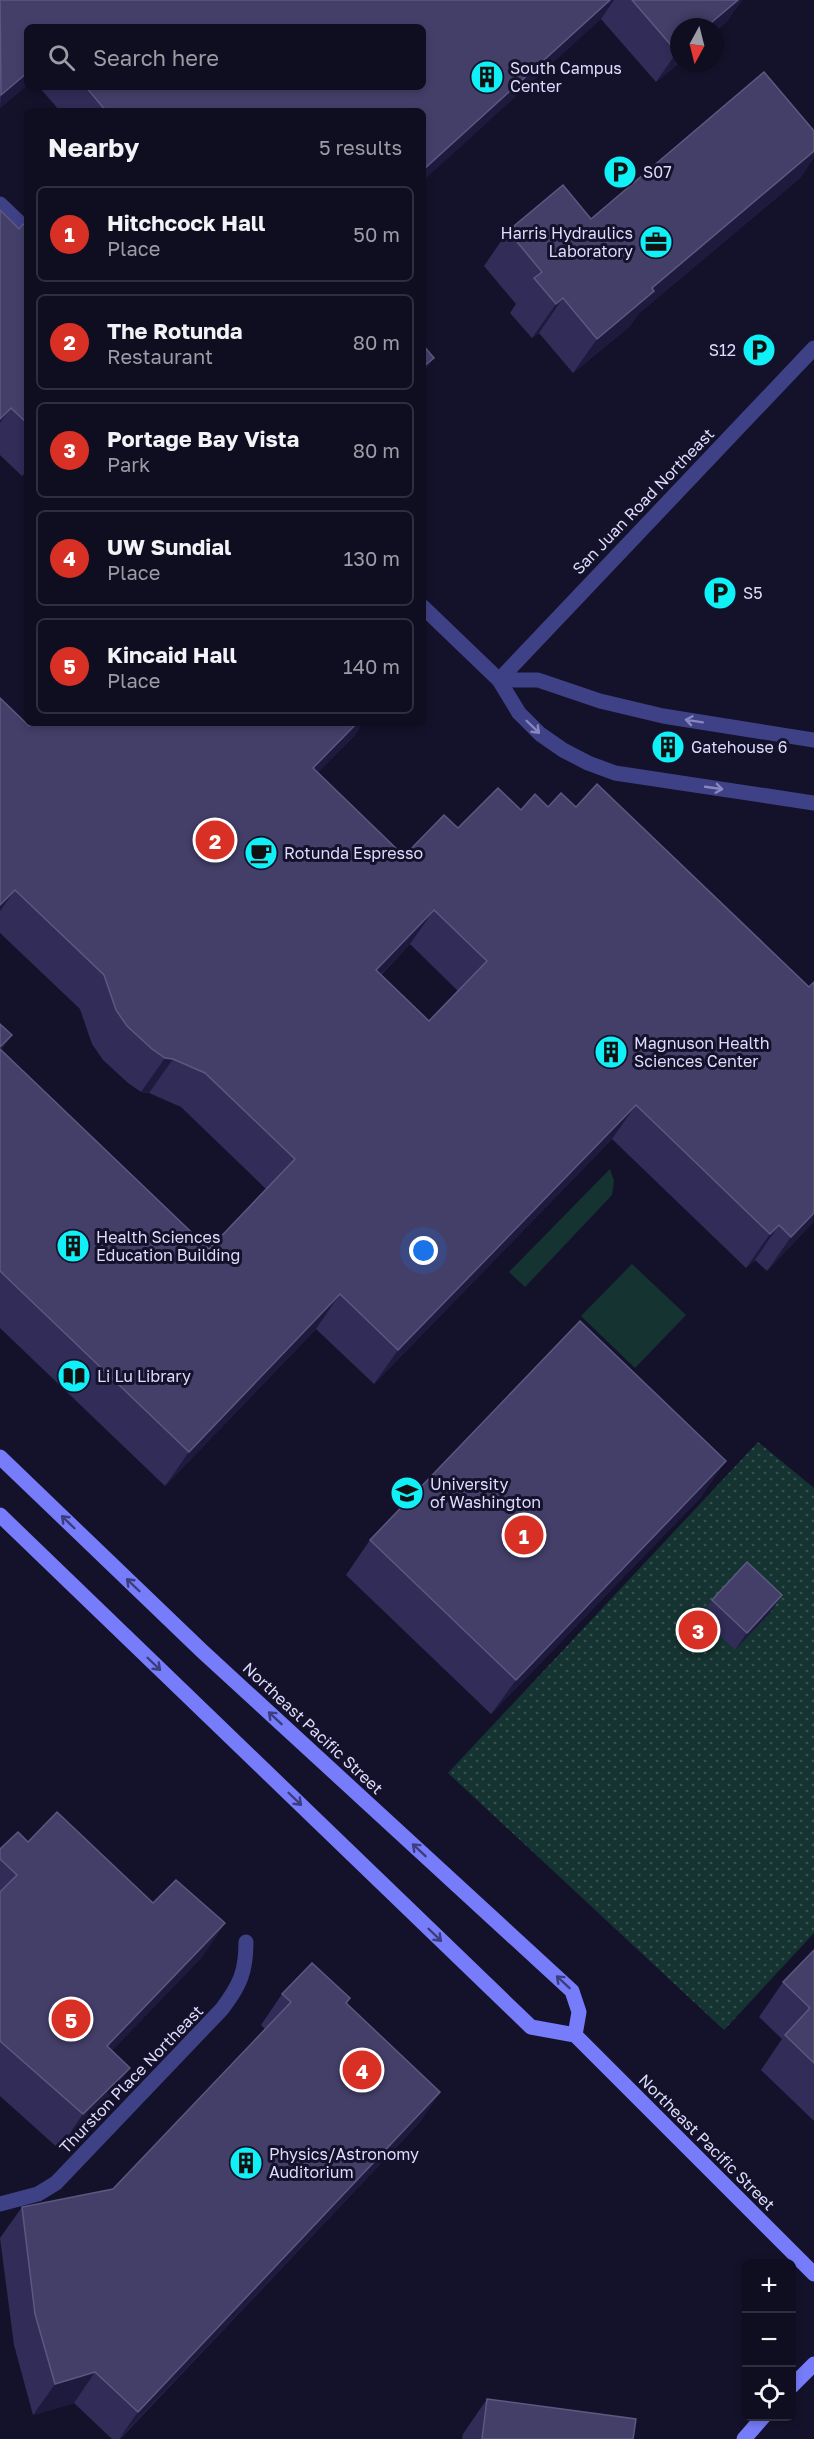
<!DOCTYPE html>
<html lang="en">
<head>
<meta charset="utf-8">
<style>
	:root { --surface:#0f0e20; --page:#1d1c2d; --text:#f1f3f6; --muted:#9b9ca5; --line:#2f2e3e; --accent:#d93025 }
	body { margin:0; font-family:"Golos Text",sans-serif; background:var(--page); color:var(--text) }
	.controls { position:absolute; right:18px; bottom:18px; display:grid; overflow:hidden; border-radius:9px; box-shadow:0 3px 9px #0003 }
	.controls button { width:54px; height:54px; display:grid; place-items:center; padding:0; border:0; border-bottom:2px solid var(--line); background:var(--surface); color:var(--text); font:30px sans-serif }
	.compass { position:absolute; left:670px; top:18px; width:54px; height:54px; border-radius:50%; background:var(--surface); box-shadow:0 3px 9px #0003; rotate:187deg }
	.you { position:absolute; left:424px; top:1251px; width:21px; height:21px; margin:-15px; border:4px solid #fff; border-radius:50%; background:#1a73e8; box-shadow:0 0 0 9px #1a73e833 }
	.badge { display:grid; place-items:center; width:39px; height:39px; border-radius:50%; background:var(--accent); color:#fff; font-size:20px; font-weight:700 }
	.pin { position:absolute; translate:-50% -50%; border:3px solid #fff; box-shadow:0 2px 6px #0006 }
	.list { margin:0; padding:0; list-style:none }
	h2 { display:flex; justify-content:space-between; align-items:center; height:78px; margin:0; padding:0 24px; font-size:26px }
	h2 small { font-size:20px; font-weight:400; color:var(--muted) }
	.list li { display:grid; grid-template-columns:39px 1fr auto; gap:18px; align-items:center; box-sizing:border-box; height:96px; margin:0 12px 12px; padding:0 12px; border:2px solid var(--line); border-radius:9px }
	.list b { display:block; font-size:22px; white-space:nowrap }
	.list p { margin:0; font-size:20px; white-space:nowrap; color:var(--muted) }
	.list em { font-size:20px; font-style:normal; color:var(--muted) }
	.icon { flex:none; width:33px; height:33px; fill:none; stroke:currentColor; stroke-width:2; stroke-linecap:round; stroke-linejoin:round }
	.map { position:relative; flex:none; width:814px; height:2439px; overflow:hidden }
	.search { position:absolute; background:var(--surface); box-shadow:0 3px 9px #0003; left:24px; top:24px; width:402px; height:66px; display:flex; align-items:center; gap:15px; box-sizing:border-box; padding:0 21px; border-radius:9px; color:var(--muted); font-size:22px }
	.panel { position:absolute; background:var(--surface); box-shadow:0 3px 9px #0003; left:24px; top:108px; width:402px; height:618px; border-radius:9px }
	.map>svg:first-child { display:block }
	.green { fill:#153431 }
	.park { fill:url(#park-dots) }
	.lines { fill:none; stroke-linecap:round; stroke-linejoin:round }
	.lane { stroke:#3f4187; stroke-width:15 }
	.street { stroke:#3f4187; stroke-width:15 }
	.secondary { stroke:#777dfa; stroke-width:15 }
	.wall { fill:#312c58; fill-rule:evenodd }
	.shaded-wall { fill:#1e1a3e }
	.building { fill:#443f69; stroke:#5c5881; stroke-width:1.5; fill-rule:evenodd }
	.oneway { stroke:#8787bd }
	.oneway2 { stroke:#3c3d7d }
	.labels { text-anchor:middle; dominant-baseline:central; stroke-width:6; stroke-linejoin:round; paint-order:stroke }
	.poi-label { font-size:16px; fill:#dedcfe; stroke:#14122a; text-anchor:start }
	.street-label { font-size:16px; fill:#dedcfe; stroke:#14122a }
</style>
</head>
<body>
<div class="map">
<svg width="814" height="2439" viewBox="0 0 814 2439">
	<defs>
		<pattern id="park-dots" width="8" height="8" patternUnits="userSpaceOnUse" patternTransform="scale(1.5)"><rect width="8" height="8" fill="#153431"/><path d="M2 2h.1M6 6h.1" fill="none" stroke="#375150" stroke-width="1.8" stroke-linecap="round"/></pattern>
	</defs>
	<rect width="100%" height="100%" fill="#14122a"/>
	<g class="green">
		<polygon points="610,1169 614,1181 612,1195 525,1287 509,1272"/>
		<polygon points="632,1264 686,1315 635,1368 581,1316"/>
	</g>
	<polygon class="park" points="758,1442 814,1488 814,1933 724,2030 448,1773"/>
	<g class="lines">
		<path class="lane" d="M0,2204L38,2194L56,2183L222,2009C240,1985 246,1972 246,1942"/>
		<g class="street">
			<polyline points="0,204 27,230"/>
			<polyline points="423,607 499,680 519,713 540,734 563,750 588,763 615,773 814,803"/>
			<polyline points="499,680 814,348"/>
			<polyline points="499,680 538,680 600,701 663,716 814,740"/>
		</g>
		<g class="secondary">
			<polyline points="0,1457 202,1651 572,1991 579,2012 575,2035"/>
			<polyline points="0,1515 531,2027 575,2035 814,2274"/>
			<polyline points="792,2386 814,2364"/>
			<polyline points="744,2439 764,2416"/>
		</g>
	</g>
	<g class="wall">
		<polygon points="0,0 742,0 727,21 715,32 715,27 679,27 679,63 656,82 601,19 423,111 60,111 39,87 423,87 27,27 27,85 0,108"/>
		<polygon points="814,131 814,157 800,178 638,314 630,326 573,373 539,333 532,338 510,313 516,304 484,266 508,231 591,219"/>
		<polygon points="0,210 19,229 27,228 27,471 22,476 0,455"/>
		<path d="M0,698L29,726L355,735L318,772L404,856L458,828L521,810L548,807H576L809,987L814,982V1221L767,1271L755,1260L746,1268L612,1139L374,1384L316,1329L165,1486L0,1328V1024L12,1035L1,1050L209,1249L266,1189L181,1107L149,1093L141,1092L128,1083L103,1060L92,1044L80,1009L0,933ZM410,944L458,991L429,1021L381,975Z"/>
		<polygon points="702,1496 491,1714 346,1575 370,1540"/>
		<polygon points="712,1600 770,1613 735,1650 700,1617"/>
		<polygon points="28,1842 153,1903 225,1923 201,1958 112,2050 106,2102 59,2149 0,2096 0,1849"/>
		<polygon points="814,1950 814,2121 761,2070 782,2039 759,2017 783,1982"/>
		<polygon points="282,1994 350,1998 346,2004 440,2092 419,2123 120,2439 112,2439 74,2403 33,2415 14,2345 0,2238 22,2207 113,2189 265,2029 261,2025"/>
		<polygon points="487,2399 633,2439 462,2439 463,2434"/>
	</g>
	<g class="shaded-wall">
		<polygon points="610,0 614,0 601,19 423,181 423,170"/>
		<polygon points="738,0 742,0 727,21 715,32 715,27 706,27"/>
		<polygon points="679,51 679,63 656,82 677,52"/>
		<polygon points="27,73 27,85 0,108 1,95"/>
		<polygon points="814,151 814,157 800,178 638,314 630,326 573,373 597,339 652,288"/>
		<polygon points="563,298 539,333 532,338 556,304"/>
		<polygon points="434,358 423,374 423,367"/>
		<polygon points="11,408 0,423 0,419"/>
		<polygon points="357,723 363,723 355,735 289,802 313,768"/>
		<polygon points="15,890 0,911 0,905"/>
		<polygon points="434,910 410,944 352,1004 376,970"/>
		<polygon points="12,1035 0,1052 0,1047"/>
		<polygon points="165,1058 173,1059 149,1093 141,1092"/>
		<polygon points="636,1105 612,1139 374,1384 398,1350"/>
		<polygon points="814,1213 814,1221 811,1225 767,1271 791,1237"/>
		<polygon points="779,1225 755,1260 746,1268 770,1234"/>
		<polygon points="340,1294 316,1329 165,1486 189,1452"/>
		<polygon points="726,1461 702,1496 491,1714 516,1680"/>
		<polygon points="782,1595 770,1613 735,1650 747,1633"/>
		<polygon points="225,1923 201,1958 84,2080 107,2046"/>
		<polygon points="130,2068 106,2102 59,2149 83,2114"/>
		<polygon points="440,2092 419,2123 119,2439 138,2412"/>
		<polygon points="95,2372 74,2403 33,2415 55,2384"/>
	</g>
	<g class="building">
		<polygon points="0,0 610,0 423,170 423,111 106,111 86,87 423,87 423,27 27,27 27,73 1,95"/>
		<polygon points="632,0 738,0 706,27 679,27 679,51 677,52"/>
		<polygon points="764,72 814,131 814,151 652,288 654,291 597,339 563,298 556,304 534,278 542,272 508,231 563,185 591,219"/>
		<polygon points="0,210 19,229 23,224 27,228 27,423 11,408 0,419"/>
		<polygon points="423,345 434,358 423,367"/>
		<path d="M0,698L29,726L32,723H357L313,768L404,856L444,815L458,828L498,788L521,810L535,794L548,807L561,793L576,807L597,784L809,987L814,982V1213L791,1237L779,1225L770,1234L636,1105L398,1350L340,1294L189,1452L0,1271V1049L209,1249L295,1159L205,1073L173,1059L165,1058L152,1049L127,1026L116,1010L104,975L15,890L0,905ZM434,910L487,961L429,1021L376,970Z"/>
		<polygon points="0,1024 12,1035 0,1047"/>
		<polygon points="580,1321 726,1461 516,1680 370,1540"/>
		<polygon points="747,1562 782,1595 747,1633 712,1600"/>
		<polygon points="57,1812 153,1903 176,1880 225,1923 107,2046 130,2068 83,2114 0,2041 0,1892 17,1875 0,1859 0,1849 18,1832 28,1842"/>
		<polygon points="814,1950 814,2063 785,2035 810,2008 783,1982"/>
		<polygon points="312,1963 350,1998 346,2003 440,2092 138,2412 95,2372 55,2384 35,2314 22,2207 113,2189 291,2002 282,1994"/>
		<polygon points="487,2399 636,2419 633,2439 482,2439"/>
	</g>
	<defs><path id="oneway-shaft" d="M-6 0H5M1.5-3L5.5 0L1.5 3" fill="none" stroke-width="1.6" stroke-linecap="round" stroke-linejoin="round" transform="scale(1.5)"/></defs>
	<g class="oneway">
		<use href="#oneway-shaft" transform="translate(694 721) rotate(-171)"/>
		<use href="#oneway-shaft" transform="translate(533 727) rotate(44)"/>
		<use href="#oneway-shaft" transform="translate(714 788) rotate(8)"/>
	</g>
	<g class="oneway2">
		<use href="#oneway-shaft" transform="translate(68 1522) rotate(-136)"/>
		<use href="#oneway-shaft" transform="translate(133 1585) rotate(-136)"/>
		<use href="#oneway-shaft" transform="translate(154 1664) rotate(44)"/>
		<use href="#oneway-shaft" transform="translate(275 1718) rotate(-137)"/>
		<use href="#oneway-shaft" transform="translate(295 1799) rotate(44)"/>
		<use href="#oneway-shaft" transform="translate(419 1850) rotate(-137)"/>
		<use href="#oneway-shaft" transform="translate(435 1935) rotate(44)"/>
		<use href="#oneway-shaft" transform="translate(563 1982) rotate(-137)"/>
	</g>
	<defs>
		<g id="building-disc" transform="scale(1.725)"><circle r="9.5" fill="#10f0f7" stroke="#14122a"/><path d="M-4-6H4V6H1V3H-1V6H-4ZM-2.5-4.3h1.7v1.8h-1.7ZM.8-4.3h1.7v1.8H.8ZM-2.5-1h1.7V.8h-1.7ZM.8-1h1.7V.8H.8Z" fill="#111"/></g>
		<g id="parking-disc" transform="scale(1.725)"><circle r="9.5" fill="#10f0f7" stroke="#14122a"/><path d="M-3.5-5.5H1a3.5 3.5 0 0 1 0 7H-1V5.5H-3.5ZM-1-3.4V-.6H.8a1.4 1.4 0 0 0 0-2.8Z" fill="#111"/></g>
		<g id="office-disc" transform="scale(1.725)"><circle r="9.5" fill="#10f0f7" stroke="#14122a"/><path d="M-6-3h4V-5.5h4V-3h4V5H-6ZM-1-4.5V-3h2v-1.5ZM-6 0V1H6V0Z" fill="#111"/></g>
		<g id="cafe-disc" transform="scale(1.725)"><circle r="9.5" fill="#10f0f7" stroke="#14122a"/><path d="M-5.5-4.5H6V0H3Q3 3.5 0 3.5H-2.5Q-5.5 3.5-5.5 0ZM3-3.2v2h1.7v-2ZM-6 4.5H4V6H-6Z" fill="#111"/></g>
		<g id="library-disc" transform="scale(1.725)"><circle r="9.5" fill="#10f0f7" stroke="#14122a"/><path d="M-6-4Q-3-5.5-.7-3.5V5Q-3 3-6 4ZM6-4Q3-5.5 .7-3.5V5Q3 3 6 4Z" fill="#111"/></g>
		<g id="university-disc" transform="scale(1.725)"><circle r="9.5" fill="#10f0f7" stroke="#14122a"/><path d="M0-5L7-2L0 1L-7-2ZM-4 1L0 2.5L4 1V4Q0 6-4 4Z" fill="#111"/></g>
	</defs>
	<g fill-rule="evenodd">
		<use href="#building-disc" x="487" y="77"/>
		<use href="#parking-disc" x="620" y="172"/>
		<use href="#office-disc" x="656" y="242"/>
		<use href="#parking-disc" x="759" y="350"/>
		<use href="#parking-disc" x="720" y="593"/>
		<use href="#building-disc" x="668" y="747"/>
		<use href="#cafe-disc" x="261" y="853"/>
		<use href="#building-disc" x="611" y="1052"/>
		<use href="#building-disc" x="73" y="1246"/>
		<use href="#library-disc" x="74" y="1376"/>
		<use href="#university-disc" x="407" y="1493"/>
		<use href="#building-disc" x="246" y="2163"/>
	</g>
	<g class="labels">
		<g class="poi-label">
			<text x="510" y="68">South Campus<tspan x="510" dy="18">Center</tspan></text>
			<text x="643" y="172">S07</text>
			<text x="633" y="233" text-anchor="end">Harris Hydraulics<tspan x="633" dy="18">Laboratory</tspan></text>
			<text x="736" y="350" text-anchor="end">S12</text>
			<text x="743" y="593">S5</text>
			<text x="691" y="747">Gatehouse 6</text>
			<text x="284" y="853">Rotunda Espresso</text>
			<text x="634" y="1043">Magnuson Health<tspan x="634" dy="18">Sciences Center</tspan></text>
			<text x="96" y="1237">Health Sciences<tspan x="96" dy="18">Education Building</tspan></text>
			<text x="97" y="1376">Li Lu Library</text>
			<text x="430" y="1484">University<tspan x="430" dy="18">of Washington</tspan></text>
			<text x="269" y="2154">Physics/Astronomy<tspan x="269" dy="18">Auditorium</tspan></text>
		</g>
		<g class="street-label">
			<text transform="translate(643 501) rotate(-46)">San Juan Road Northeast</text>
			<text transform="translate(313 1728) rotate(43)">Northeast Pacific Street</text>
			<text transform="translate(131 2079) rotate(-46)">Thurston Place Northeast</text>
			<text transform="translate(707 2142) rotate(45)">Northeast Pacific Street</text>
		</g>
	</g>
</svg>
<div class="controls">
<button>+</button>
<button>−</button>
<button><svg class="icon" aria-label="locate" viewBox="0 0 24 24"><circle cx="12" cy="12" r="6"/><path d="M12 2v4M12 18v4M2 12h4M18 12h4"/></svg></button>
</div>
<svg class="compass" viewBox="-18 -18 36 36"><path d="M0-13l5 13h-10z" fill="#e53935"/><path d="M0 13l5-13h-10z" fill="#9b9ca5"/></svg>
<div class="you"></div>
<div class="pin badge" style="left:524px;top:1535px">1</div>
<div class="pin badge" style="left:215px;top:840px">2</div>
<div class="pin badge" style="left:698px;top:1630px">3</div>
<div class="pin badge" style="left:362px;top:2070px">4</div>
<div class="pin badge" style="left:71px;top:2019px">5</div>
<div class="search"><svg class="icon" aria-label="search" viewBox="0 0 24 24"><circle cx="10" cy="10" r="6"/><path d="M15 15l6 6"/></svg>Search here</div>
<section class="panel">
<h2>Nearby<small>5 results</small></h2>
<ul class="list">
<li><span class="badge">1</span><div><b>Hitchcock Hall</b><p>Place</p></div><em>50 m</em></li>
<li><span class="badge">2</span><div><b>The Rotunda</b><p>Restaurant</p></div><em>80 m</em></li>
<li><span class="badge">3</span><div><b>Portage Bay Vista</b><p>Park</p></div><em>80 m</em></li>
<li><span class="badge">4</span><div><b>UW Sundial</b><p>Place</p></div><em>130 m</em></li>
<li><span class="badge">5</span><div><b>Kincaid Hall</b><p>Place</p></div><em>140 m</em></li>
</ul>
</section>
</div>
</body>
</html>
